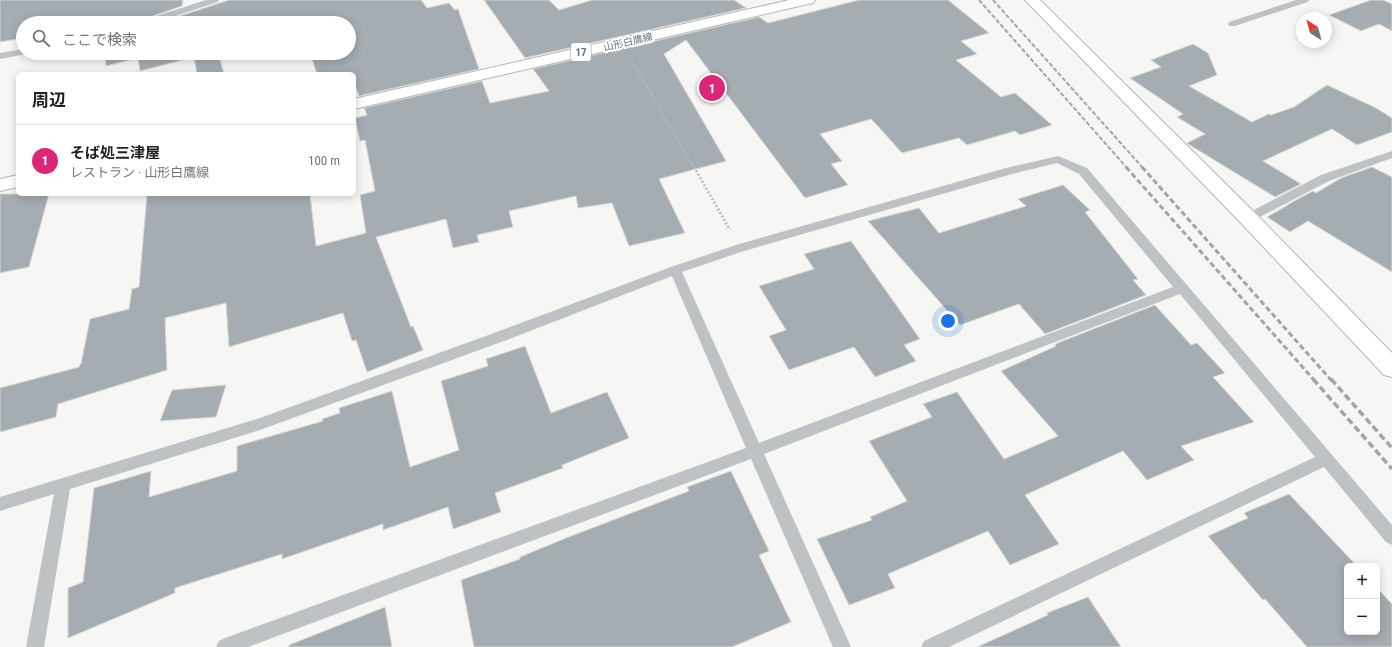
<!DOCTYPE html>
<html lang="ja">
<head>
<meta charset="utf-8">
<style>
	:root { --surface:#fff; --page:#f6f6f6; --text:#202124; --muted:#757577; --line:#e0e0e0; --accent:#db2777 }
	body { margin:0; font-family:"Roboto Condensed","Noto Sans JP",sans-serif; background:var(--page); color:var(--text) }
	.controls { position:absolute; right:12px; bottom:12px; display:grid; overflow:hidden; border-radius:6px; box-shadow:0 2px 10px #0003 }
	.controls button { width:36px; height:36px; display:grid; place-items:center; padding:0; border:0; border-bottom:1px solid var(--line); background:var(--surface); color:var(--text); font:20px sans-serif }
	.compass { position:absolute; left:1296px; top:12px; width:36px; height:36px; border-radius:50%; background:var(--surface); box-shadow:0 2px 10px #0003; rotate:324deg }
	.you { position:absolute; left:948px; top:321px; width:14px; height:14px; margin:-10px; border:3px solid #fff; border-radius:50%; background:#1a73e8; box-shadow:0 0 0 6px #1a73e833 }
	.badge { display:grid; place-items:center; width:26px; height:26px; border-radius:50%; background:var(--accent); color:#fff; font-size:13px; font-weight:700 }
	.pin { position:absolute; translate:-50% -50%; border:2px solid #fff; box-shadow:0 1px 4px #0006 }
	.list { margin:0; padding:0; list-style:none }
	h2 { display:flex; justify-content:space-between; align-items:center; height:52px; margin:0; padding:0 16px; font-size:17px }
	h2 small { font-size:13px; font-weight:400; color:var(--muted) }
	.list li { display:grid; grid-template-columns:26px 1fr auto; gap:12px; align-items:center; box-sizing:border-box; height:72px; padding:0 16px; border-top:1px solid var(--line) }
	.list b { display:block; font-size:15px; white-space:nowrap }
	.list p { margin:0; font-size:13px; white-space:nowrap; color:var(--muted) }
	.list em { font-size:13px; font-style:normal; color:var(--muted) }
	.icon { flex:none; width:22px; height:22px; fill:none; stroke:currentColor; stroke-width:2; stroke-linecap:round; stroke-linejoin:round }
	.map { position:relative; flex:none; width:1392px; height:647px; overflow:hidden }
	.search { position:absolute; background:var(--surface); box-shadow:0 2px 10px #0003; left:16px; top:16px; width:340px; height:44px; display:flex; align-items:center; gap:10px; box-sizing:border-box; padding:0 14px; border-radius:22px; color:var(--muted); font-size:15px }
	.panel { position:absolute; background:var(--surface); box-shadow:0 2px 10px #0003; left:16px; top:72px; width:340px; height:124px; border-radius:6px }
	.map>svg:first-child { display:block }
	.building { fill:#a6adb2; stroke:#d8d8d6 }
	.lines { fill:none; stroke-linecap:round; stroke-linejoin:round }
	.secondary-casing { stroke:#b0b6ba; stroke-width:2 }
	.primary-casing { stroke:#b2b6b9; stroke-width:2 }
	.path-far1 { stroke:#b8bbbd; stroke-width:2; stroke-dasharray:1.5 1.5; stroke-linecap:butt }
	.path { stroke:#b8bbbd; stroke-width:2.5; stroke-dasharray:2 2; stroke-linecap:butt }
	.lane { fill:#bec2c5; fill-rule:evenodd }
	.secondary { fill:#fff; fill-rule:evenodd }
	.primary { fill:#fff; fill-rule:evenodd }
	.rail-far2 { stroke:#a0a6ab; stroke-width:2; stroke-dasharray:4.5 2; stroke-linecap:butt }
	.rail-far1 { stroke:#a0a6ab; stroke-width:3; stroke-dasharray:5.5 3; stroke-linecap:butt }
	.rail { stroke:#a0a6ab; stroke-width:3.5; stroke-dasharray:7 3.5; stroke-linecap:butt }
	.labels { text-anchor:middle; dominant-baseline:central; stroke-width:4; stroke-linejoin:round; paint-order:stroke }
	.far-street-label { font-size:10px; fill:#687782; stroke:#fff }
	.shield { fill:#fff; stroke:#95a0a8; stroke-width:1 }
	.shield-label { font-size:11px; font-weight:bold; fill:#687782 }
</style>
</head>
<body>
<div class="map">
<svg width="1392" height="647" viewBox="0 0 1392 647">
	<rect width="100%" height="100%" fill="#f6f6f4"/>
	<g class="building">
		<polygon points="0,0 183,0 182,6 141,20 139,23 23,23 23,38 0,42"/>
		<polygon points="229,0 421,0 427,8 449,3 455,10 458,9 479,69 359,96 354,83 354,74 317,74 310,53 349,53 349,23 158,23"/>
		<polygon points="484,0 549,0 559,10 592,0 734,0 746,8 525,58"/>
		<polygon points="859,0 948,0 989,33 961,41 977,54 956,60 1001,97 1015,93 1052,125 1020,135 1015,131 967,145 959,138 902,153 875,123 871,119 820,134 842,161 831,164 848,185 805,198 686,40 664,54 726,161 659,179 685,233 629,246 612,203 578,208 576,196 509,211 513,227 477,235 479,242 453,248 446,219 376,237 411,327 413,326 423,350 367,372 356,340 352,341 343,313 229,347 226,303 165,318 167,370 58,404 56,417 0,432 0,388 79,367 80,364 81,364 90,319 129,309 132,289 139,287 147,194 310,194 316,246 366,233 360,195 375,191 365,140 360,141 355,118 367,115 364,108 482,81 490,103 549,91 533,69 759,17 768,23"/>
		<polygon points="1371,0 1383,0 1392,4 1392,31 1379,24 1361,31 1329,15"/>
		<polygon points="1193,44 1208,53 1217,75 1189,86 1252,122 1269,114 1271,115 1294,107 1327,85 1376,108 1392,118 1392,132 1357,145 1332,129 1263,161 1301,184 1275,197 1188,144 1187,143 1205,134 1177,117 1183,114 1130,78 1161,67 1151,60"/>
		<polygon points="105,53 233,53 219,56 224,74 197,74 194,57 140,71 138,58 106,66"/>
		<polygon points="1372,167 1392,177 1392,272 1308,221 1290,232 1267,217 1288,205 1287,205 1313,191 1316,193 1341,178"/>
		<polygon points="1063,185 1090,210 1085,212 1138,279 1133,280 1146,295 1045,334 1019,304 960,325 868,221 919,208 939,233 1026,206 1018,199"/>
		<polygon points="0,194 49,194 29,267 0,273"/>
		<polygon points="851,241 920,339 904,345 916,361 875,377 854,347 789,370 769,336 786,330 759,286 814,269 804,254"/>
		<polygon points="1155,305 1191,345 1197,343 1225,373 1213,377 1254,422 1181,446 1194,460 1147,480 1123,451 1025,495 1059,544 1010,565 988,531 888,574 895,588 849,605 817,539 872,520 870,517 907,501 869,441 932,417 923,404 957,392 1004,459 1058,436 1001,371 1056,346 1055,344"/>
		<polygon points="525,346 551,413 607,392 629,438 562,465 563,468 495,493 501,512 453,529 448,507 383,530 383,524 282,559 282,554 175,588 175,593 68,638 68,588 83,582 94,488 151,471 149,497 237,471 237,446 323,421 322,419 340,413 339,408 392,391 410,467 459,450 441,381 488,366 486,359"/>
		<polygon points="226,385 216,417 160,421 172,390"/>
		<polygon points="731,471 769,551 759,555 791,622 732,647 474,647 461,580 520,559 520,557 566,538 689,491 687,487"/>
		<polygon points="1289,494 1356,565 1347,566 1347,632 1377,632 1377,588 1392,604 1392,647 1307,647 1265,599 1263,600 1208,536 1248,518 1244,513"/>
		<polygon points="1088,597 1121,647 977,647 1048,615 1047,613"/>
		<polygon points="385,607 392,647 289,647 289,645"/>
	</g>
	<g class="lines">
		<g class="secondary-casing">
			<polygon id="secondary" points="1025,0 1040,0 1255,213 1392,353 1392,377 1384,375 1241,223"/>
		</g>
		<g class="primary-casing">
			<g id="primary">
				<polygon points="789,0 815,0 813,3 808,4 354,109 354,99"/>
				<polygon points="18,175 18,187 0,191 0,179"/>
			</g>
		</g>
		<polyline class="path-far1" points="632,61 694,168"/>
		<polyline class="path" points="694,167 730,230"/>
		<g class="lane">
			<polygon points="206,0 219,0 218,2 153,23 140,23 141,21"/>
			<polygon points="1296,0 1309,0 1308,2 1235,26 1229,26 1228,24 1229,22"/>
			<polygon points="23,49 23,53 26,54 0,59 0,53"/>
			<polygon points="1392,151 1392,158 1329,181 1252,221 1244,221 1242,218 1244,215 1321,175"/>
			<path d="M1058,156L1087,168L1392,525V545L1386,542L1324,467L949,647H921L924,641L1315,457L1180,294L764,454L851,647H833L751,459L248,647H216L219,641L225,638L746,448L672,276L504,341L260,430L70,489L44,647H26L54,494L0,511V497L260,418L494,333L671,267L736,245L1006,168ZM1057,163L1079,174L1173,287L759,443L682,272L744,251L1012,174Z"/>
		</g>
		<use href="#secondary" class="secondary"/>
		<use href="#primary" class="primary"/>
		<g class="rail-far2">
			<polyline points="979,0 1127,168"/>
			<polyline points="993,0 1143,168"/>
		</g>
		<g class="rail-far1">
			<polyline points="1126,167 1314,380"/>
			<polyline points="1142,167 1331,380"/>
		</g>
		<g class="rail">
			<polyline points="1313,379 1392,469"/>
			<polyline points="1331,379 1392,448"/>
		</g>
	</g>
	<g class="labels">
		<g class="far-street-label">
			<text transform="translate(628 42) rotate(-13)">山形白鷹線</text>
		</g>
		<rect class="shield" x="571" y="43" width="20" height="18" rx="3"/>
		<g class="shield-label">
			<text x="581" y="52">17</text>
		</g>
	</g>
</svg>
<div class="controls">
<button>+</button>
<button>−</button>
</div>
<svg class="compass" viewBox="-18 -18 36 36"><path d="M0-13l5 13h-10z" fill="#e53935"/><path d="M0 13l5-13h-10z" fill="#757577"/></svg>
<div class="you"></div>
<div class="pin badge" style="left:712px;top:88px">1</div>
<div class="search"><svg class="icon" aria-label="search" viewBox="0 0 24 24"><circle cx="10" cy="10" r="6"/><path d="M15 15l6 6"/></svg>ここで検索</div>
<section class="panel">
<h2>周辺<small></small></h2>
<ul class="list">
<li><span class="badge">1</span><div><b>そば処三津屋</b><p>レストラン · 山形白鷹線</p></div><em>100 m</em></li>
</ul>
</section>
</div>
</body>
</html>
